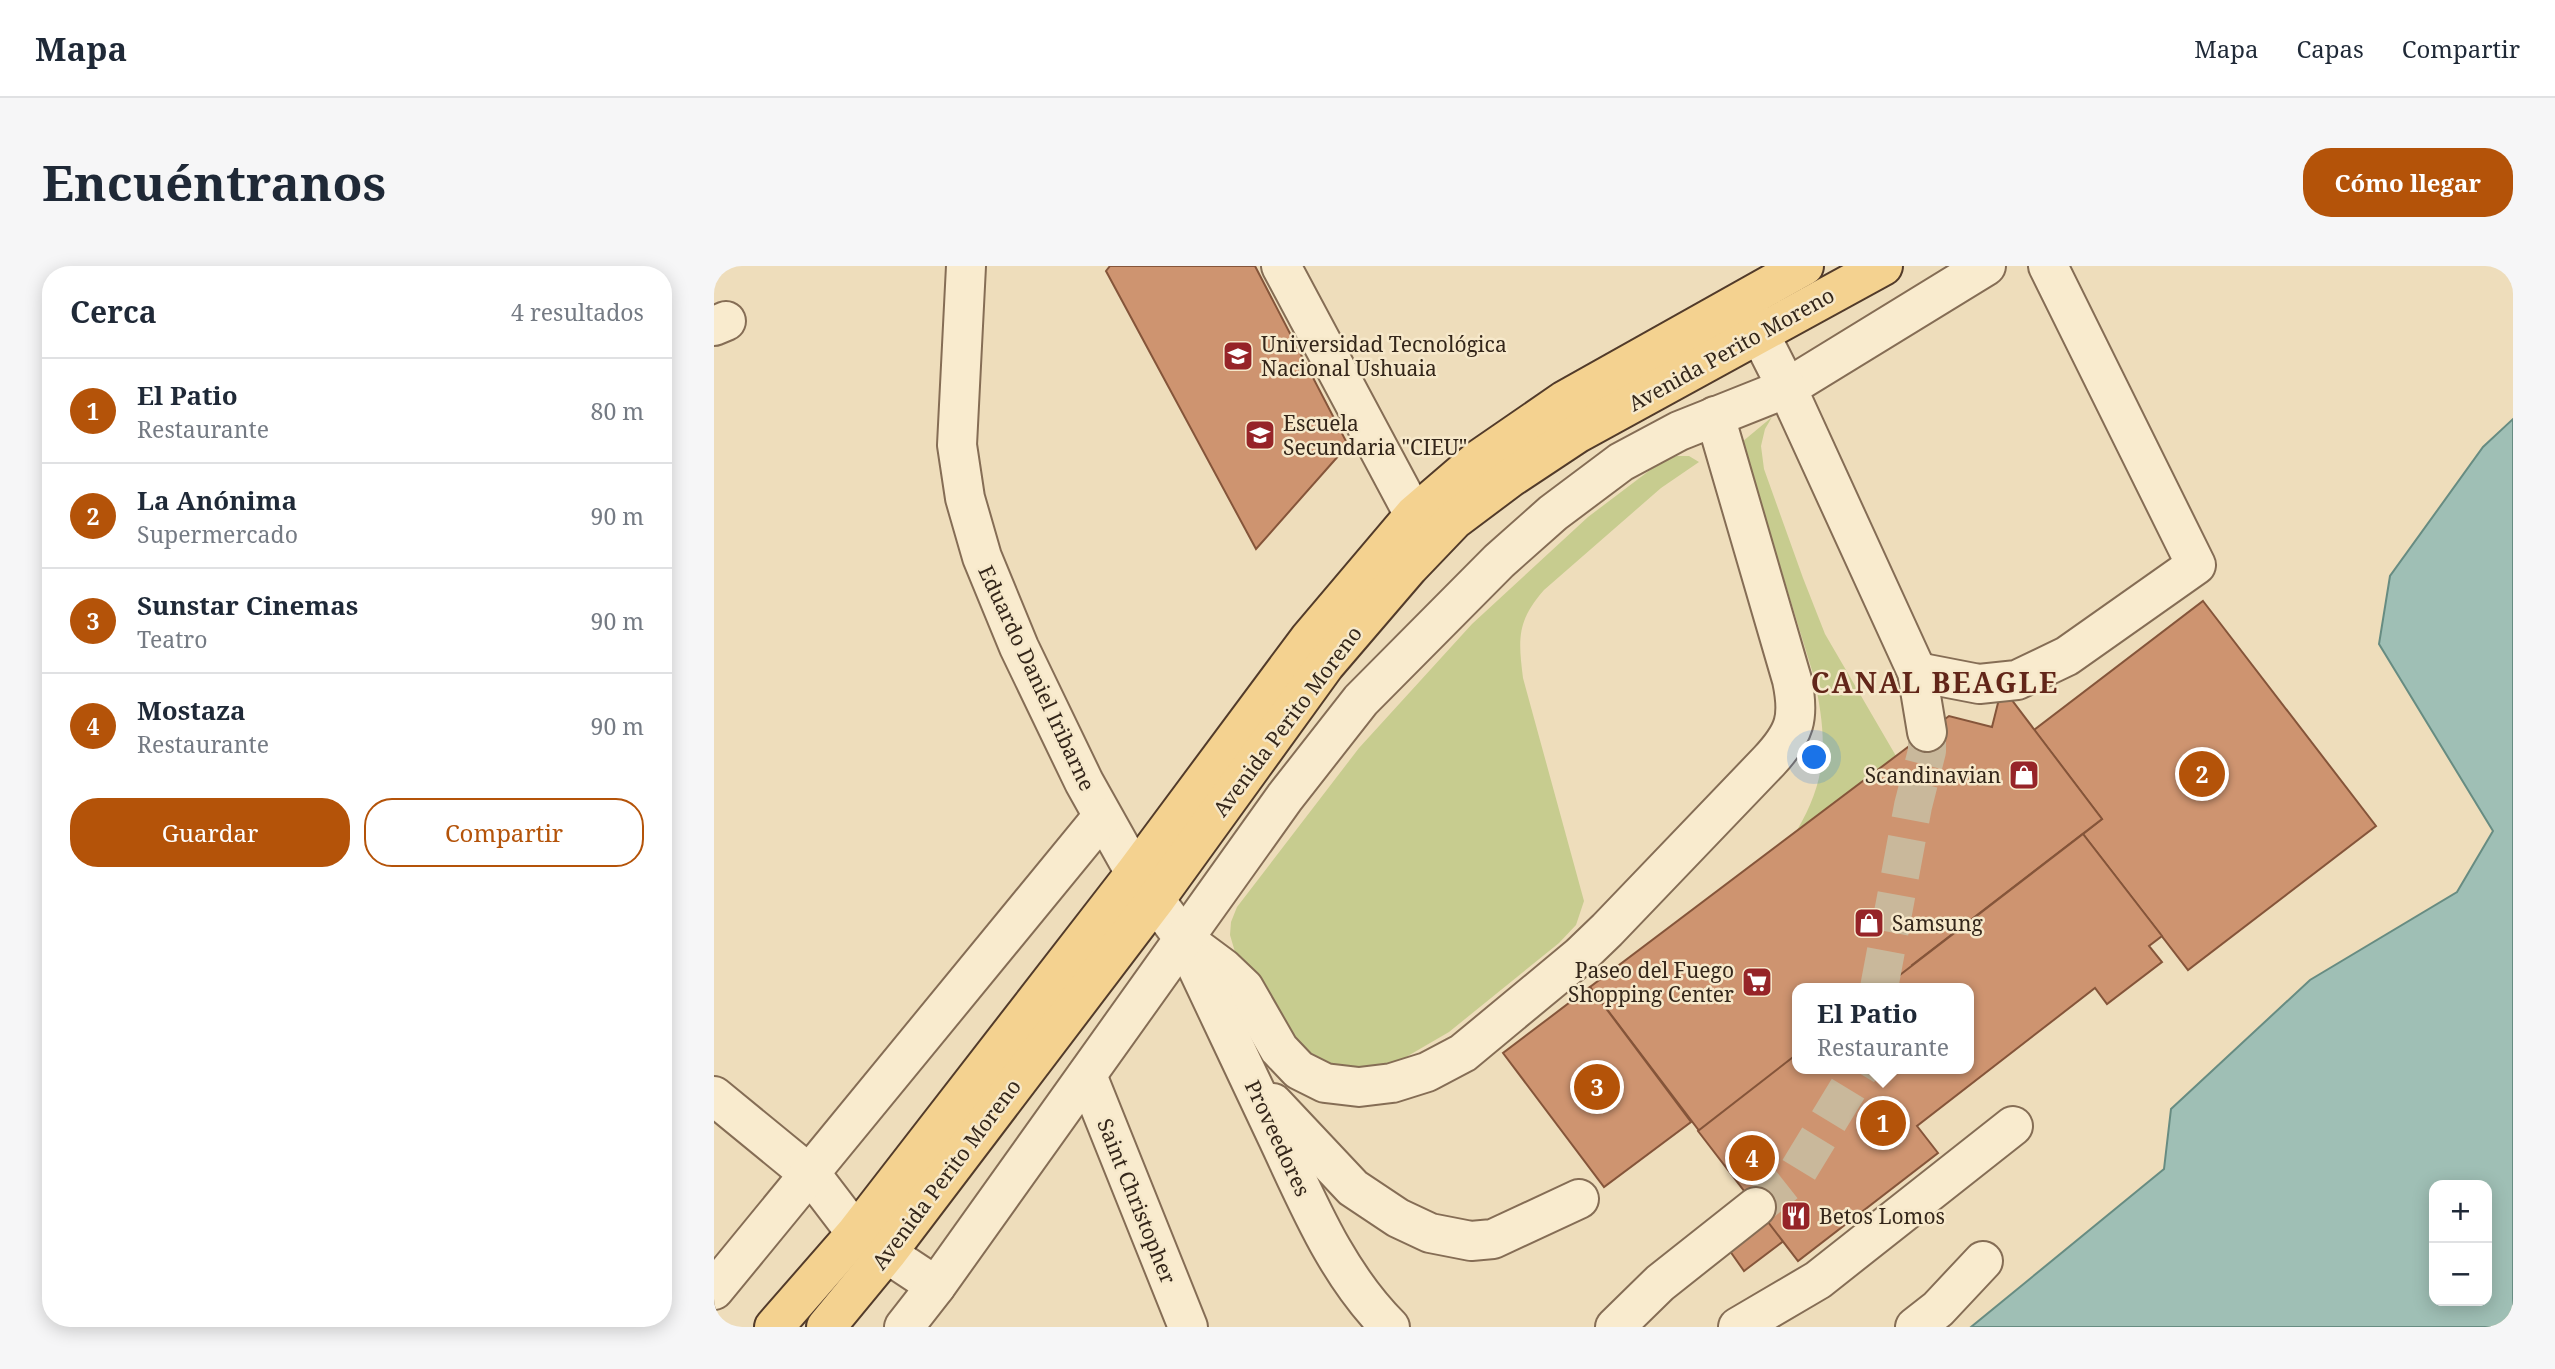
<!DOCTYPE html>
<html lang="es">
<head>
<meta charset="utf-8">
<style>
	:root { --surface:#fff; --page:#f6f6f7; --text:#1f2937; --muted:#747a83; --line:#e0e1e3; --accent:#b45309 }
	body { margin:0; font-family:"Noto Serif",serif; background:var(--page); color:var(--text) }
	.controls { position:absolute; right:21px; bottom:21px; display:grid; overflow:hidden; border-radius:14px; box-shadow:0 4px 18px #0003 }
	.controls button { width:63px; height:63px; display:grid; place-items:center; padding:0; border:0; border-bottom:2px solid var(--line); background:var(--surface); color:var(--text); font:35px sans-serif }
	.you { position:absolute; left:1101px; top:492px; width:24px; height:24px; margin:-18px; border:5px solid #fff; border-radius:50%; background:#1a73e8; box-shadow:0 0 0 10px #1a73e833 }
	.badge { display:grid; place-items:center; width:46px; height:46px; border-radius:50%; background:var(--accent); color:#fff; font-size:23px; font-weight:700 }
	.pin { position:absolute; translate:-50% -50%; border:4px solid #fff; box-shadow:0 2px 7px #0006 }
	.popup { position:absolute; left:1078px; top:717px; width:182px; height:91px; box-sizing:border-box; display:grid; place-content:center; border-radius:14px; background:var(--surface); filter:drop-shadow(0 2px 5px #0005); font-size:23px; white-space:nowrap; color:var(--muted) }
	.popup b { font-size:26px; color:var(--text) }
	.popup::after { content:''; position:absolute; left:50%; top:100%; margin-left:-14px; border:14px solid transparent; border-top-color:var(--surface) }
	.list { margin:0; padding:0; list-style:none }
	h2 { display:flex; justify-content:space-between; align-items:center; height:91px; margin:0; padding:0 28px; font-size:30px }
	h2 small { font-size:23px; font-weight:400; color:var(--muted) }
	.list li { display:grid; grid-template-columns:46px 1fr auto; gap:21px; align-items:center; box-sizing:border-box; height:105px; padding:0 28px; border-top:2px solid var(--line) }
	.list b { display:block; font-size:26px; white-space:nowrap }
	.list p { margin:0; font-size:23px; white-space:nowrap; color:var(--muted) }
	.list em { font-size:23px; font-style:normal; color:var(--muted) }
	.actions { display:flex; gap:14px; padding:21px 28px }
	.actions a { flex:1; padding:16px 0; border:2px solid var(--accent); border-radius:28px; text-align:center; font-size:24px; color:var(--accent) }
	.actions .main { background:var(--accent); color:#fff }
	.map { position:relative; flex:none; width:1799px; height:1061px; overflow:hidden; border-radius:28px }
	header { display:flex; align-items:center; gap:42px; box-sizing:border-box; height:98px; padding:0 35px; background:var(--surface); border-bottom:2px solid var(--line) }
	header strong { font-size:33px }
	nav { display:flex; gap:38px; margin-inline-start:auto; font-size:24px }
	.intro { display:flex; align-items:center; justify-content:space-between; box-sizing:border-box; height:168px; padding:0 42px }
	h1 { margin:0; font-size:49px }
	.button { padding:18px 32px; border-radius:28px; background:var(--accent); color:#fff; font-size:24px; font-weight:700 }
	main { display:flex; gap:42px; padding:0 42px }
	aside { flex:1; background:var(--surface); border-radius:28px; box-shadow:0 4px 18px #0003 }
	.map>svg:first-child { display:block }
	.green { fill:#c7cc8f }
	.water { fill:#9fbfb5; stroke:#678c82; stroke-width:2; fill-rule:evenodd }
	.building { fill:#ce9470; stroke:#85553a; stroke-width:2 }
	.lines { fill:none; stroke-linecap:round; stroke-linejoin:round }
	.minor-tunnel { stroke:#c9b89b; stroke-width:38; stroke-dasharray:38 19; stroke-linecap:butt }
	.minor-casing { stroke:#856d55; stroke-width:42 }
	.major-casing { stroke:#523b2a; stroke-width:42 }
	.minor { stroke:#f9ebce; stroke-width:38 }
	.major { stroke:#f4d290; stroke-width:38 }
	.labels { text-anchor:middle; dominant-baseline:central; stroke-width:5; stroke-linejoin:round; paint-order:stroke }
	.poi-label { font-size:21px; fill:#34261a; stroke:#f6e8ca; text-anchor:start }
	.street-label { font-size:21px; fill:#34261a; stroke:#f6e8ca }
	.district-label { font-size:28px; font-weight:bold; letter-spacing:2px; fill:#622619; stroke:#f6e8ca }
</style>
</head>
<body>
<header>
<strong>Mapa</strong>
<nav><a>Mapa</a><a>Capas</a><a>Compartir</a></nav>
</header>
<div class="intro"><h1>Encuéntranos</h1><a class="button">Cómo llegar</a></div>
<main>
<aside>
<h2>Cerca<small>4 resultados</small></h2>
<ul class="list">
<li><span class="badge">1</span><div><b>El Patio</b><p>Restaurante</p></div><em>80 m</em></li>
<li><span class="badge">2</span><div><b>La Anónima</b><p>Supermercado</p></div><em>90 m</em></li>
<li><span class="badge">3</span><div><b>Sunstar Cinemas</b><p>Teatro</p></div><em>90 m</em></li>
<li><span class="badge">4</span><div><b>Mostaza</b><p>Restaurante</p></div><em>90 m</em></li>
</ul>
<div class="actions"><a class="main">Guardar</a><a>Compartir</a></div>
</aside>
<div class="map">
<svg width="1799" height="1061" viewBox="0 0 1799 1061">
	<rect width="100%" height="100%" fill="#edb"/>
	<g class="green">
		<path d="M1058,151L1051,163L1047,180L1050,203L1089,312L1111,368L1182,490L1082,566C1115,511 1113,472 1100,411L1028,176Z"/>
		<path d="M963,190H975L985,196L947,222L830,324C803,355 804,372 809,412L870,635L862,659L845,677L735,766L680,798L629,806L575,777L521,686L516,669L517,656L523,641L645,482L758,358L874,251L948,195Z"/>
	</g>
	<path class="water" d="M1799,153V1061H1257L1450,903L1457,843L1596,714L1743,626L1779,565L1665,378L1676,310L1769,181ZM1720,919H1773V1035H1720Z"/>
	<g class="building">
		<polygon points="396,0 541,0 634,179 542,283 392,5"/>
		<polygon points="1489,335 1662,560 1474,704 1369,568 1388,553 1320,464"/>
		<polygon points="1288,421 1388,553 1198,699 1205,722 1083,722 1083,803 1214,803 1213,815 1206,844 1193,872 1169,900 1030,1005 1011,978 1049,949 876,721 1235,450 1278,461"/>
		<polygon points="1369,568 1448,670 1435,680 1448,696 1393,738 1381,722 1203,860 1224,887 1084,995 984,865 1083,788 1083,803 1255,803 1255,722 1169,722"/>
		<polygon points="876,721 977,856 890,921 789,787"/>
	</g>
	<g class="lines">
		<g class="minor-tunnel">
			<polyline points="1165,722 1199,540 1213,485 1213,466"/>
			<polyline points="1042,941 1081,910 1146,803"/>
		</g>
		<g class="minor-casing">
			<g id="minor">
				<path d="M252,0L243,179L251,232L268,291L305,381L370,516L421,607L470,673L509,702L530,722L565,783L585,804L611,817L645,821L678,817L713,806L749,787L866,690L893,664L1055,495C1081,467 1086,452 1078,414L1001,150"/>
				<polyline points="567,0 700,249"/>
				<polyline points="0,60 12,55"/>
				<polyline points="1203,406 1265,418 1303,414 1353,390 1482,299 1334,0"/>
				<polyline points="1213,466 1203,406 1073,122 1272,0"/>
				<path d="M472,678C503,743 533,808 564,873C595,939 623,1008 676,1061"/>
				<polyline points="373,809 474,1061"/>
				<polyline points="0,830 100,912 142,967 222,1020"/>
				<polyline points="559,837 639,922 684,952 716,967 757,975 779,973 865,933"/>
				<polyline points="0,1024 388,551"/>
				<polyline points="190,1061 222,1020 571,531 647,434 785,295 839,247 907,196 965,165 1073,122 1031,39"/>
				<polyline points="901,1061 946,1017 1042,941"/>
				<polyline points="1024,1061 1104,1014 1299,860"/>
				<polyline points="1201,1061 1224,1043 1269,995"/>
			</g>
		</g>
		<g class="major-casing">
			<g id="major">
				<polyline points="60,1061 142,967 421,607 595,373 700,249 764,194 851,134 1090,0"/>
				<polyline points="112,1061 173,987 441,634 611,399 695,301 740,254 796,212 864,167 1169,0"/>
			</g>
		</g>
		<use href="#minor" class="minor"/>
		<use href="#major" class="major"/>
	</g>
	<defs>
		<g id="university-square" transform="scale(1.575)"><rect x="-9" y="-9" width="18" height="18" rx="4" fill="#962428" stroke="#f6e8ca"/><path d="M0-5L7-2L0 1L-7-2ZM-4 1L0 2.5L4 1V4Q0 6-4 4Z" fill="#fff"/></g>
		<g id="school-square" transform="scale(1.575)"><rect x="-9" y="-9" width="18" height="18" rx="4" fill="#962428" stroke="#f6e8ca"/><path d="M0-5L7-2L0 1L-7-2ZM-4 1L0 2.5L4 1V4Q0 6-4 4Z" fill="#fff"/></g>
		<g id="shop-square" transform="scale(1.575)"><rect x="-9" y="-9" width="18" height="18" rx="4" fill="#962428" stroke="#f6e8ca"/><path d="M-5-2.5h2.3a2.7 3.5 0 0 1 5.4 0H5L5.5 6h-11ZM-1.5-2.5h3a1.5 2.3 0 0 0-3 0Z" fill="#fff"/></g>
		<g id="supermarket-square" transform="scale(1.575)"><rect x="-9" y="-9" width="18" height="18" rx="4" fill="#962428" stroke="#f6e8ca"/><path d="M-6-5.5h2.5l.6 2H6L4.5 2H-2.5L-4.4-4H-6ZM-1.5 3.2a1.3 1.3 0 1 0 .1 0ZM3 3.2a1.3 1.3 0 1 0 .1 0Z" fill="#fff"/></g>
		<g id="restaurant-square" transform="scale(1.575)"><rect x="-9" y="-9" width="18" height="18" rx="4" fill="#962428" stroke="#f6e8ca"/><path d="M-5-6h1v4h1v-4h1v4h1v-4h1v5L-1.5 .5V6h-2V.5L-5-1ZM5-6V6H3V1.5H1.5Q1.5-4 5-6Z" fill="#fff"/></g>
	</defs>
	<g fill-rule="evenodd">
		<use href="#university-square" x="524" y="90"/>
		<use href="#school-square" x="546" y="169"/>
		<use href="#shop-square" x="1310" y="509"/>
		<use href="#shop-square" x="1155" y="657"/>
		<use href="#supermarket-square" x="1043" y="716"/>
		<use href="#restaurant-square" x="1082" y="950"/>
	</g>
	<g class="labels">
		<g class="poi-label">
			<text x="547" y="78">Universidad Tecnológica<tspan x="547" dy="24">Nacional Ushuaia</tspan></text>
			<text x="569" y="157">Escuela<tspan x="569" dy="24">Secundaria "CIEU"</tspan></text>
			<text x="1287" y="509" text-anchor="end">Scandinavian</text>
			<text x="1178" y="657">Samsung</text>
			<text x="1020" y="704" text-anchor="end">Paseo del Fuego<tspan x="1020" dy="24">Shopping Center</tspan></text>
			<text x="1105" y="950">Betos Lomos</text>
		</g>
		<g class="street-label">
			<text transform="translate(1017 83) rotate(-29)">Avenida Perito Moreno</text>
			<text transform="translate(323 412) rotate(65)">Eduardo Daniel Iribarne</text>
			<text transform="translate(573 455) rotate(-53)">Avenida Perito Moreno</text>
			<text transform="translate(564 872) rotate(65)">Proveedores</text>
			<text transform="translate(232 908) rotate(-53)">Avenida Perito Moreno</text>
			<text transform="translate(423 935) rotate(68)">Saint Christopher</text>
		</g>
		<g class="district-label">
			<text x="1221" y="416">CANAL BEAGLE</text>
		</g>
	</g>
</svg>
<div class="controls">
<button>+</button>
<button>−</button>
</div>
<div class="you"></div>
<div class="pin badge" style="left:1169px;top:857px">1</div>
<div class="popup"><b>El Patio</b>Restaurante</div>
<div class="pin badge" style="left:1488px;top:508px">2</div>
<div class="pin badge" style="left:883px;top:821px">3</div>
<div class="pin badge" style="left:1038px;top:892px">4</div>
</div>
</main>
</body>
</html>
